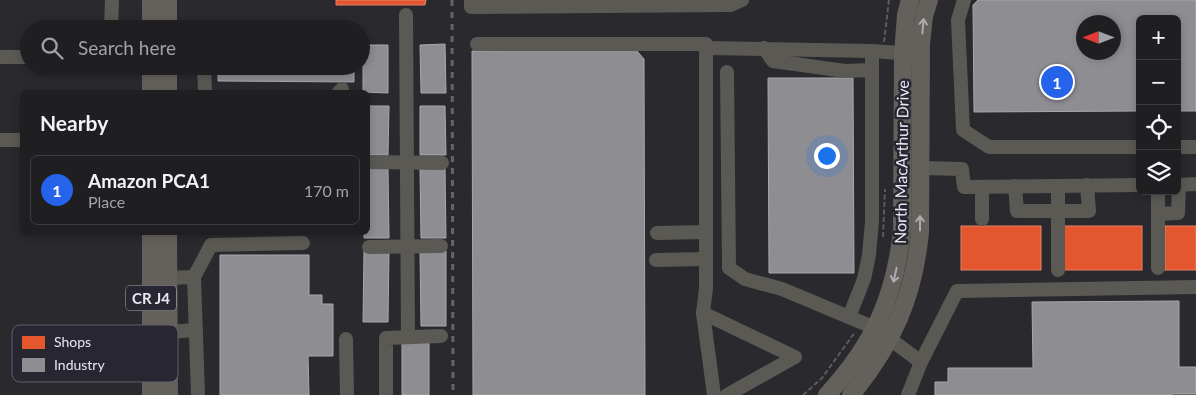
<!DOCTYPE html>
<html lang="en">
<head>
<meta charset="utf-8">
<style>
	:root { --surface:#1f1f22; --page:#2c2c2f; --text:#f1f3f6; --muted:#a1a2a5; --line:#3c3d40; --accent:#2563eb }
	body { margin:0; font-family:Lato,sans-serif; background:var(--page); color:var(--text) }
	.controls { position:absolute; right:15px; top:15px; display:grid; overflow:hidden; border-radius:8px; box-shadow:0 2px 8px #0003 }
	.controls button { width:45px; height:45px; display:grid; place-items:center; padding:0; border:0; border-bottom:1px solid var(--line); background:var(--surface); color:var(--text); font:25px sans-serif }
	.compass { position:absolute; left:1076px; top:15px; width:45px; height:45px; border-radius:50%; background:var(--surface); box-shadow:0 2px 8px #0003; rotate:270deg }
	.you { position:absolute; left:826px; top:155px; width:18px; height:18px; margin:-12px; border:4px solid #fff; border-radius:50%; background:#1a73e8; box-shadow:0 0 0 8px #1a73e833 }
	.badge { display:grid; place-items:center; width:32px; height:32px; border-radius:50%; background:var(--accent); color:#fff; font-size:16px; font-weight:700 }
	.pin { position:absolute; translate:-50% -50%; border:2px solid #fff; box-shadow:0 1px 5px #0006 }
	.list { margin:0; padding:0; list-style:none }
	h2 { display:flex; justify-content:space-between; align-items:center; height:65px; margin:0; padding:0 20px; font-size:21px }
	h2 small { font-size:16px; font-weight:400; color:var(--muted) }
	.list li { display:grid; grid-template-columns:32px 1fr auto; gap:15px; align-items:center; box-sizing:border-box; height:70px; margin:0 10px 10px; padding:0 10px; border:1px solid var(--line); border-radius:8px }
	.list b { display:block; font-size:19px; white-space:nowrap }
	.list p { margin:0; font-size:16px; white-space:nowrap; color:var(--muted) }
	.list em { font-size:16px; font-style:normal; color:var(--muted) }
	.icon { flex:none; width:28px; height:28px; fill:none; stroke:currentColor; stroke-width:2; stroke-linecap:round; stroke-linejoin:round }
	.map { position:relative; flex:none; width:1196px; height:395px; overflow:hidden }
	.search { position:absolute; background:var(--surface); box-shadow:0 2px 8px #0003; left:20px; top:20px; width:350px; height:55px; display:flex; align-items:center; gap:12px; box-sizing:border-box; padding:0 18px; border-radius:28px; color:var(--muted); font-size:19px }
	.panel { position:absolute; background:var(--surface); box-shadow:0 2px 8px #0003; left:20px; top:90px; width:350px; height:145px; border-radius:8px }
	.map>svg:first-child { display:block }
	.shops { fill:#e4572e; stroke:#e68268 }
	.industry { fill:#8d8d92; stroke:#a9a8ae; fill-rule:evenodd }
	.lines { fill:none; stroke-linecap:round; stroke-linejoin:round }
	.path { stroke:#5d5c5b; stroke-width:2; stroke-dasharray:5 2.5; stroke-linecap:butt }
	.minor { stroke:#5a5954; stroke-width:14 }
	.major { stroke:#64615c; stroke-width:18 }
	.rail { stroke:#666566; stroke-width:3; stroke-dasharray:6 6; stroke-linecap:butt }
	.oneway { stroke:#adabad }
	.labels { text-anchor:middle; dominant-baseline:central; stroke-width:5; stroke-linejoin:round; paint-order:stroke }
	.shield { fill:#272631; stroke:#afaeb7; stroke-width:1 }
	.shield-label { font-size:15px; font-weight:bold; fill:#e9e8f0 }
	.street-label { font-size:16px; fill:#e9e8f0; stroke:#272631 }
	.key { fill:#272631; stroke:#61606a; stroke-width:1 }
	.key-label { font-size:14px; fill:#e9e8f0 }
</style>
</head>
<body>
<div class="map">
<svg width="1196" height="395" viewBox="0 0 1196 395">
	<rect width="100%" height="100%" fill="#29292e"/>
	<g class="shops">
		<polygon points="336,0 426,0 425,5 336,5"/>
		<rect x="961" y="226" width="80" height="44"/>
		<rect x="1063" y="226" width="79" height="44"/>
		<rect x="1165" y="226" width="31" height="44"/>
	</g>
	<g class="industry">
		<path d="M978,0H1196V111H1177V19H1140V111L974,112L973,5ZM1084,22H1114V52H1084Z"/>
		<polygon points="445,44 446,93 421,93 420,45"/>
		<polygon points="363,45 388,45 388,93 363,92"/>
		<polygon points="636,50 644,59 645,395 473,395 472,51"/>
		<polygon points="218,66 354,66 354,82 218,81"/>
		<polygon points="768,78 853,78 854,273 769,273"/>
		<polygon points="368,106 389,106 388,155 368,155"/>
		<polygon points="420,106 445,106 446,155 420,155"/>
		<polygon points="368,168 388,168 389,238 364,238 364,232 368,232"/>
		<polygon points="420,168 445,168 446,238 421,238"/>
		<polygon points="364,251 389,252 388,322 363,322"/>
		<polygon points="420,251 446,251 446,326 421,326"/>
		<polygon points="220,255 309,255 309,295 322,295 322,304 333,304 333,356 308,356 309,395 220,395"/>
		<polygon points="1179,301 1179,367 1196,367 1196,394 1172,394 1172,395 935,395 935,382 948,382 948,368 1033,368 1032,302"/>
		<rect x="402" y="343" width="27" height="52"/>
	</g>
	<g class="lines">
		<g class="path">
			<polyline points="884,42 889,0"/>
			<polyline points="883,237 885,189"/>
			<polyline points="803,395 822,378 855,332"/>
		</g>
		<g class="minor">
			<polyline points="471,0 471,7 731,5 742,0"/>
			<polyline points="964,0 958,20 963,130 989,147 1140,147"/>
			<polyline points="406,15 408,337"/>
			<polyline points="111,29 112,0"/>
			<polyline points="477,44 706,44 706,288 703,313 795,357 727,395"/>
			<polyline points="706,48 872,51 913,54"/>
			<polyline points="764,48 773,61 845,71 872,70"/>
			<polyline points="0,57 29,57"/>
			<polyline points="204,66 205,92"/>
			<polyline points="727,72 729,268 745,279 782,289 875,328 921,362 908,395"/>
			<polyline points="339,92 342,89"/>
			<polyline points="0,140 22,140"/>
			<polyline points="1177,147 1196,147"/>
			<polyline points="368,162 442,163"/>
			<polyline points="920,168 962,169 964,187 1140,185"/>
			<polyline points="1177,185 1196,184"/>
			<polyline points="1015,186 1017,211 1089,211 1087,185"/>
			<polyline points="1058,186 1058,270"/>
			<polyline points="982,187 982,219"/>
			<polyline points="1158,191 1158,268"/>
			<polyline points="1158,214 1178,213 1179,185"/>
			<polyline points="657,233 706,232"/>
			<polyline points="369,247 441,246"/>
			<polyline points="656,260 706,259"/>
			<polyline points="169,278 194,277"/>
			<polyline points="703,313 714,395"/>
			<polyline points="849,317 864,279 869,255 872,221 872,51"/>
			<polyline points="169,332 196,330"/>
			<polyline points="346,339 347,395"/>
			<polyline points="921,362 957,291 1196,287"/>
			<polyline points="198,395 194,277 211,245 303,243"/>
			<polyline points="386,395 386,338 441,336"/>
		</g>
		<g class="major">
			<polyline points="151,0 151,29"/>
			<polyline points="168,0 168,29"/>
			<polyline points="151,66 151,92"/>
			<polyline points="168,66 168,92"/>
			<polyline points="151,232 151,395"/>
			<polyline points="168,232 169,395"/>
			<path d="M827,395C873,345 895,298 902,230L903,54L906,15L910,0"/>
			<path d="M851,395C892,345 914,297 920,232L921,44L924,16L929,0"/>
		</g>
		<polyline class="rail" points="452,0 453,395"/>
	</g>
	<defs><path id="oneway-shaft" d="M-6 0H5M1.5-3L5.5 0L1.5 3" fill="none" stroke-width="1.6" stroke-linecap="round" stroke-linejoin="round" transform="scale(1.25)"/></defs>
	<g class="oneway">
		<use href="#oneway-shaft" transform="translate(923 26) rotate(-85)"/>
		<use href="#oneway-shaft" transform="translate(920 223) rotate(-90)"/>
		<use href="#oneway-shaft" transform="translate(895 275) rotate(103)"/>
	</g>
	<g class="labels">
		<rect class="shield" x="126" y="285.5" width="50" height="25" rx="4"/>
		<g class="shield-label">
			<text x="151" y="298">CR J4</text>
		</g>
		<g class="street-label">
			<text transform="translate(901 162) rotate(-89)">North MacArthur Drive</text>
		</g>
	</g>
	<rect x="12" y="325" width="166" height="57" rx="8" class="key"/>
	<rect x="22" y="336" width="23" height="13" fill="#e4572e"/>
	<rect x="22" y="358" width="23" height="14" fill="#8d8d92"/>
	<g class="key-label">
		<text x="54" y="347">Shops</text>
		<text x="54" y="370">Industry</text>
	</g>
</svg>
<div class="controls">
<button>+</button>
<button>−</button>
<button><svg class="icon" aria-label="locate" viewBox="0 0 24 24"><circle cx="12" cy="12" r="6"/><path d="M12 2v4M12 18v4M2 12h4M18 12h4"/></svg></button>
<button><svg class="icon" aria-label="layers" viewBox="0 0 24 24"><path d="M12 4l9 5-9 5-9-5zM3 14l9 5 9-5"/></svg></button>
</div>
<svg class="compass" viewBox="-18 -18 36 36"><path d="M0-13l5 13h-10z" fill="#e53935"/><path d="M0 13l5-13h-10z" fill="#a1a2a5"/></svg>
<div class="you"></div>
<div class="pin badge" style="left:1057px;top:82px">1</div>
<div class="search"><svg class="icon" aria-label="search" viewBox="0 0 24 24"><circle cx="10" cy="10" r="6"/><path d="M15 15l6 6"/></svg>Search here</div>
<section class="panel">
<h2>Nearby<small></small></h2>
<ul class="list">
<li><span class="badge">1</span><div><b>Amazon PCA1</b><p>Place</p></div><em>170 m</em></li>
</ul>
</section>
</div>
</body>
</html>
